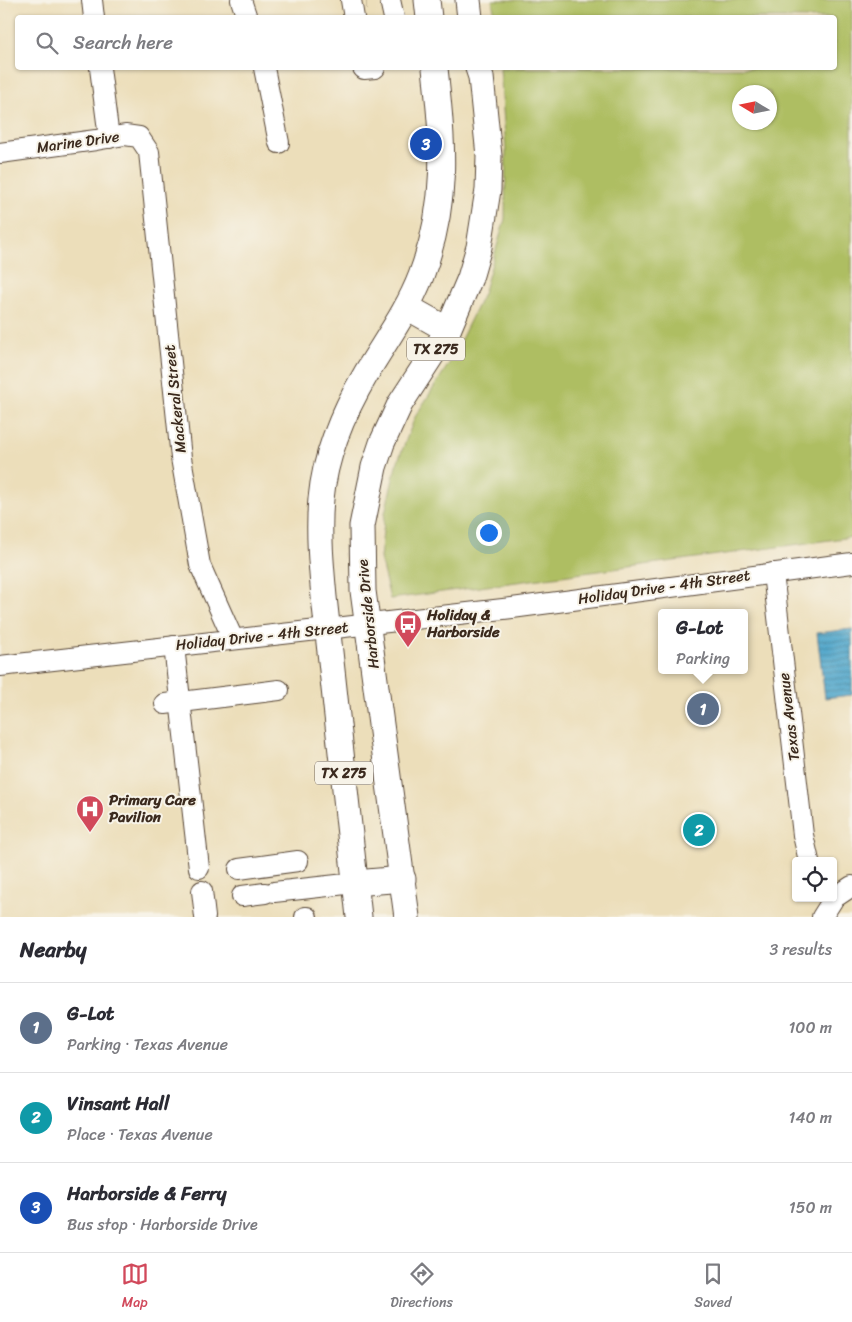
<!DOCTYPE html>
<html lang="en">
<head>
<meta charset="utf-8">
<style>
	:root { --surface:#fff; --page:#f7f7f7; --text:#2b2b33; --muted:#7c7c81; --line:#e1e1e2; --accent:#d1495b }
	body { margin:0; font-family:Sriracha,sans-serif; background:var(--page); color:var(--text) }
	.controls { position:absolute; right:15px; bottom:15px; display:grid; overflow:hidden; border-radius:5px; box-shadow:0 1px 4px #0004 }
	.controls button { width:45px; height:45px; display:grid; place-items:center; padding:0; border:0; border-bottom:1px solid var(--line); background:var(--surface); color:var(--text); font:25px sans-serif }
	.compass { position:absolute; left:732px; top:85px; width:45px; height:45px; border-radius:50%; background:var(--surface); box-shadow:0 1px 4px #0004; rotate:280deg }
	.you { position:absolute; left:488px; top:532px; width:18px; height:18px; margin:-12px; border:4px solid #fff; border-radius:50%; background:#1a73e8; box-shadow:0 0 0 8px #1a73e833 }
	.badge { display:grid; place-items:center; width:32px; height:32px; border-radius:50%; background:var(--accent); color:#fff; font-size:16px; font-weight:700 }
	.pin { position:absolute; translate:-50% -50%; border:2px solid #fff; box-shadow:0 1px 5px #0006 }
	.popup { position:absolute; left:658px; top:609px; width:90px; height:65px; box-sizing:border-box; display:grid; place-content:center; border-radius:5px; background:var(--surface); filter:drop-shadow(0 1px 4px #0005); font-size:16px; white-space:nowrap; color:var(--muted) }
	.popup b { font-size:19px; color:var(--text) }
	.popup::after { content:''; position:absolute; left:50%; top:100%; margin-left:-10px; border:10px solid transparent; border-top-color:var(--surface) }
	.list { margin:0; padding:0; list-style:none }
	h2 { display:flex; justify-content:space-between; align-items:center; height:65px; margin:0; padding:0 20px; font-size:21px }
	h2 small { font-size:16px; font-weight:400; color:var(--muted) }
	.list li { display:grid; grid-template-columns:32px 1fr auto; gap:15px; align-items:center; box-sizing:border-box; height:90px; padding:0 20px; border-top:1px solid var(--line) }
	.list b { display:block; font-size:19px; white-space:nowrap }
	.list p { margin:0; font-size:16px; white-space:nowrap; color:var(--muted) }
	.list em { font-size:16px; font-style:normal; color:var(--muted) }
	.icon { flex:none; width:28px; height:28px; fill:none; stroke:currentColor; stroke-width:2; stroke-linecap:round; stroke-linejoin:round }
	.map { position:relative; flex:none; width:852px; height:917px; overflow:hidden }
	.search { position:absolute; background:var(--surface); box-shadow:0 1px 4px #0004; left:15px; right:15px; top:15px; height:55px; display:flex; align-items:center; gap:12px; box-sizing:border-box; padding:0 18px; border-radius:5px; color:var(--muted); font-size:19px }
	.sheet { height:335px; background:var(--surface) }
	nav { display:flex; justify-content:space-around; align-items:center; box-sizing:border-box; height:70px; border-top:1px solid var(--line); background:var(--surface); font-size:14px; color:var(--muted) }
	nav a { display:grid; justify-items:center; gap:2px }
	nav .on { color:var(--accent) }
	.map>svg:first-child { display:block }
	.green { fill:#aebe62; stroke:#747440; fill-rule:evenodd }
	.water { fill:url(#water-rules); stroke:#456874 }
	.lines { fill:none; stroke-linecap:round; stroke-linejoin:round }
	.minor-tunnel { stroke:#c9ba9b; stroke-width:20; stroke-dasharray:20 10; stroke-linecap:butt }
	.minor-casing { stroke:#564535; stroke-width:22 }
	.major-casing { stroke:#564535; stroke-width:27 }
	.minor { stroke:#fff; stroke-width:20 }
	.major { stroke:#fff; stroke-width:25 }
	.labels { text-anchor:middle; dominant-baseline:central; stroke-width:4; stroke-linejoin:round; paint-order:stroke }
	.shield { fill:#f7f3e8; stroke:#73665b; stroke-width:1 }
	.shield-label { font-size:14px; font-weight:bold; fill:#3b2a1e }
	.street-label { font-size:15px; fill:#3b2a1e; stroke:#f7f3e8 }
	.poi-label { font-size:15px; font-weight:bold; fill:#3b2a1e; stroke:#f7f3e8; text-anchor:start }
</style>
</head>
<body>
<div class="map">
<svg width="852" height="917" viewBox="0 0 852 917">
	<defs>
		<pattern id="water-rules" width="6" height="5" patternUnits="userSpaceOnUse" patternTransform="scale(1.25)"><rect width="6" height="5" fill="#4fa6cb"/><path d="M0 2.5h6" fill="none" stroke="#4387a4"/></pattern>
	</defs>
	<rect width="100%" height="100%" fill="#f7f3e8"/>
	<filter id="ink" filterUnits="userSpaceOnUse"><feTurbulence type="fractalNoise" baseFrequency=".02" numOctaves="2"/><feDisplacementMap in="SourceGraphic" scale="10" xChannelSelector="R" yChannelSelector="G"/><feConvolveMatrix kernelMatrix="1 2 1 2 8 2 1 2 1" color-interpolation-filters="sRGB"/></filter>
	<filter id="wash" filterUnits="userSpaceOnUse"><feTurbulence type="fractalNoise" baseFrequency=".0096" numOctaves="4" result="noise"/><feDisplacementMap in="SourceGraphic" scale="20" xChannelSelector="R" yChannelSelector="G"/><feGaussianBlur stdDeviation="1.12" result="paint"/><feColorMatrix in="noise" values="0 0 0 0 0 0 0 0 0 0 0 0 0 0 0 0 0 1.4 0 .05"/><feComposite in="paint" operator="in"/></filter>
	<g filter="url(#wash)">
		<rect width="100%" height="100%" fill="#ecdeba"/>
		<path class="green" d="M492,0H852V537L390,599L380,558L385,513L396,466L415,417L450,362L483,294L505,219L506,151L500,68H834V18L495,17ZM770,92V122H740V92Z"/>
		<polygon class="water" points="852,629 852,695 825,698 817,633"/>
	</g>
	<g filter="url(#ink)">
		<g class="lines">
			<polyline class="minor-tunnel" points="366,0 367,0"/>
			<g class="minor-casing">
				<g id="minor">
					<polyline points="92,0 94,18"/>
					<polyline points="241,0 247,18"/>
					<polyline points="351,0 354,18"/>
					<polyline points="390,0 394,18"/>
					<polyline points="100,68 109,138"/>
					<polyline points="264,68 279,143"/>
					<polyline points="363,68 364,69 375,68"/>
					<polyline points="0,153 96,140 125,135 139,137 149,152 181,458 200,565 233,639"/>
					<polyline points="773,573 803,835 809,861"/>
					<polyline points="174,646 199,868"/>
					<polyline points="0,666 512,608 852,563"/>
					<polyline points="165,704 279,690"/>
					<polyline points="239,869 298,861"/>
					<polyline points="202,891 205,917"/>
					<polyline points="274,892 355,883"/>
					<polyline points="242,896 265,893"/>
					<polyline points="305,917 307,917"/>
					<polyline points="822,917 834,898 852,886"/>
				</g>
			</g>
			<g class="major-casing">
				<g id="major">
					<polyline points="427,0 429,18"/>
					<polyline points="468,0 470,18"/>
					<polyline points="407,307 448,330"/>
					<polyline points="355,883 403,879"/>
					<path d="M359,917L324,597C321,564 318,531 321,499C325,454 345,409 367,372C386,340 408,310 421,276C449,201 443,145 435,68"/>
					<polyline points="407,917 363,591 362,526 374,467 382,443 400,404 448,330 470,278 479,247 488,190 489,156 481,77 478,68"/>
				</g>
			</g>
			<use href="#minor" class="minor"/>
			<use href="#major" class="major"/>
		</g>
	</g>
	<defs>
		<g id="bus-pin" transform="scale(1.4375)"><path d="M0 17L-7.5 6A9.5 9.5 0 1 1 7.5 6Z" fill="#d1495b" stroke="#f7f3e8"/><path d="M-5-6H5V4H4V6H2V4H-2V6H-4V4H-5ZM-3.5-4V0h7V-4ZM-3.5 1.2v1.5H-2V1.2ZM2 1.2v1.5H3.5V1.2Z" fill="#fff"/></g>
		<g id="hospital-pin" transform="scale(1.4375)"><path d="M0 17L-7.5 6A9.5 9.5 0 1 1 7.5 6Z" fill="#d1495b" stroke="#f7f3e8"/><path d="M-5-5h3v3.5h4V-5h3V5h-3V1.5h-4V5h-3Z" fill="#fff"/></g>
	</defs>
	<g fill-rule="evenodd">
		<use href="#bus-pin" x="408" y="624"/>
		<use href="#hospital-pin" x="90" y="809"/>
	</g>
	<g class="labels">
		<g class="shield">
			<rect x="407" y="337.5" width="58" height="23" rx="4"/>
			<rect x="315" y="761.5" width="58" height="23" rx="4"/>
		</g>
		<g class="shield-label">
			<text x="436" y="349">TX 275</text>
			<text x="344" y="773">TX 275</text>
		</g>
		<g class="street-label">
			<text transform="translate(78 142) rotate(-8)">Marine Drive</text>
			<text transform="translate(175 399) rotate(-96)">Mackeral Street</text>
			<text transform="translate(664 587) rotate(-8)">Holiday Drive - 4th Street</text>
			<text transform="translate(368 614) rotate(-96)">Harborside Drive</text>
			<text transform="translate(262 636) rotate(-6)">Holiday Drive - 4th Street</text>
			<text transform="translate(789 717) rotate(-97)">Texas Avenue</text>
		</g>
		<g class="poi-label">
			<text x="427" y="615">Holiday &amp;<tspan x="427" dy="17">Harborside</tspan></text>
			<text x="109" y="800">Primary Care<tspan x="109" dy="17">Pavilion</tspan></text>
		</g>
	</g>
</svg>
<div class="controls">
<button><svg class="icon" aria-label="locate" viewBox="0 0 24 24"><circle cx="12" cy="12" r="6"/><path d="M12 2v4M12 18v4M2 12h4M18 12h4"/></svg></button>
</div>
<svg class="compass" viewBox="-18 -18 36 36"><path d="M0-13l5 13h-10z" fill="#e53935"/><path d="M0 13l5-13h-10z" fill="#7c7c81"/></svg>
<div class="you"></div>
<div class="pin badge" style="left:703px;top:709px;background:#5c6f8a">1</div>
<div class="popup"><b>G-Lot</b>Parking</div>
<div class="pin badge" style="left:699px;top:830px;background:#0f9aa8">2</div>
<div class="pin badge" style="left:426px;top:144px;background:#1a4fb4">3</div>
<div class="search"><svg class="icon" aria-label="search" viewBox="0 0 24 24"><circle cx="10" cy="10" r="6"/><path d="M15 15l6 6"/></svg>Search here</div>
</div>
<section class="sheet">
<h2>Nearby<small>3 results</small></h2>
<ul class="list">
<li><span class="badge" style="background:#5c6f8a">1</span><div><b>G-Lot</b><p>Parking · Texas Avenue</p></div><em>100 m</em></li>
<li><span class="badge" style="background:#0f9aa8">2</span><div><b>Vinsant Hall</b><p>Place · Texas Avenue</p></div><em>140 m</em></li>
<li><span class="badge" style="background:#1a4fb4">3</span><div><b>Harborside &amp; Ferry</b><p>Bus stop · Harborside Drive</p></div><em>150 m</em></li>
</ul>
</section>
<nav>
<a class="on"><svg class="icon" aria-label="map" viewBox="0 0 24 24"><path d="M3 6l6-2 6 2 6-2v14l-6 2-6-2-6 2zM9 4v14M15 6v14"/></svg>Map</a>
<a><svg class="icon" aria-label="directions" viewBox="0 0 24 24"><path d="M12 3l9 9-9 9-9-9zM9 14v-3h6M13 9l2 2-2 2"/></svg>Directions</a>
<a><svg class="icon" aria-label="saved" viewBox="0 0 24 24"><path d="M7 4h10v16l-5-4-5 4z"/></svg>Saved</a>
</nav>
</body>
</html>
